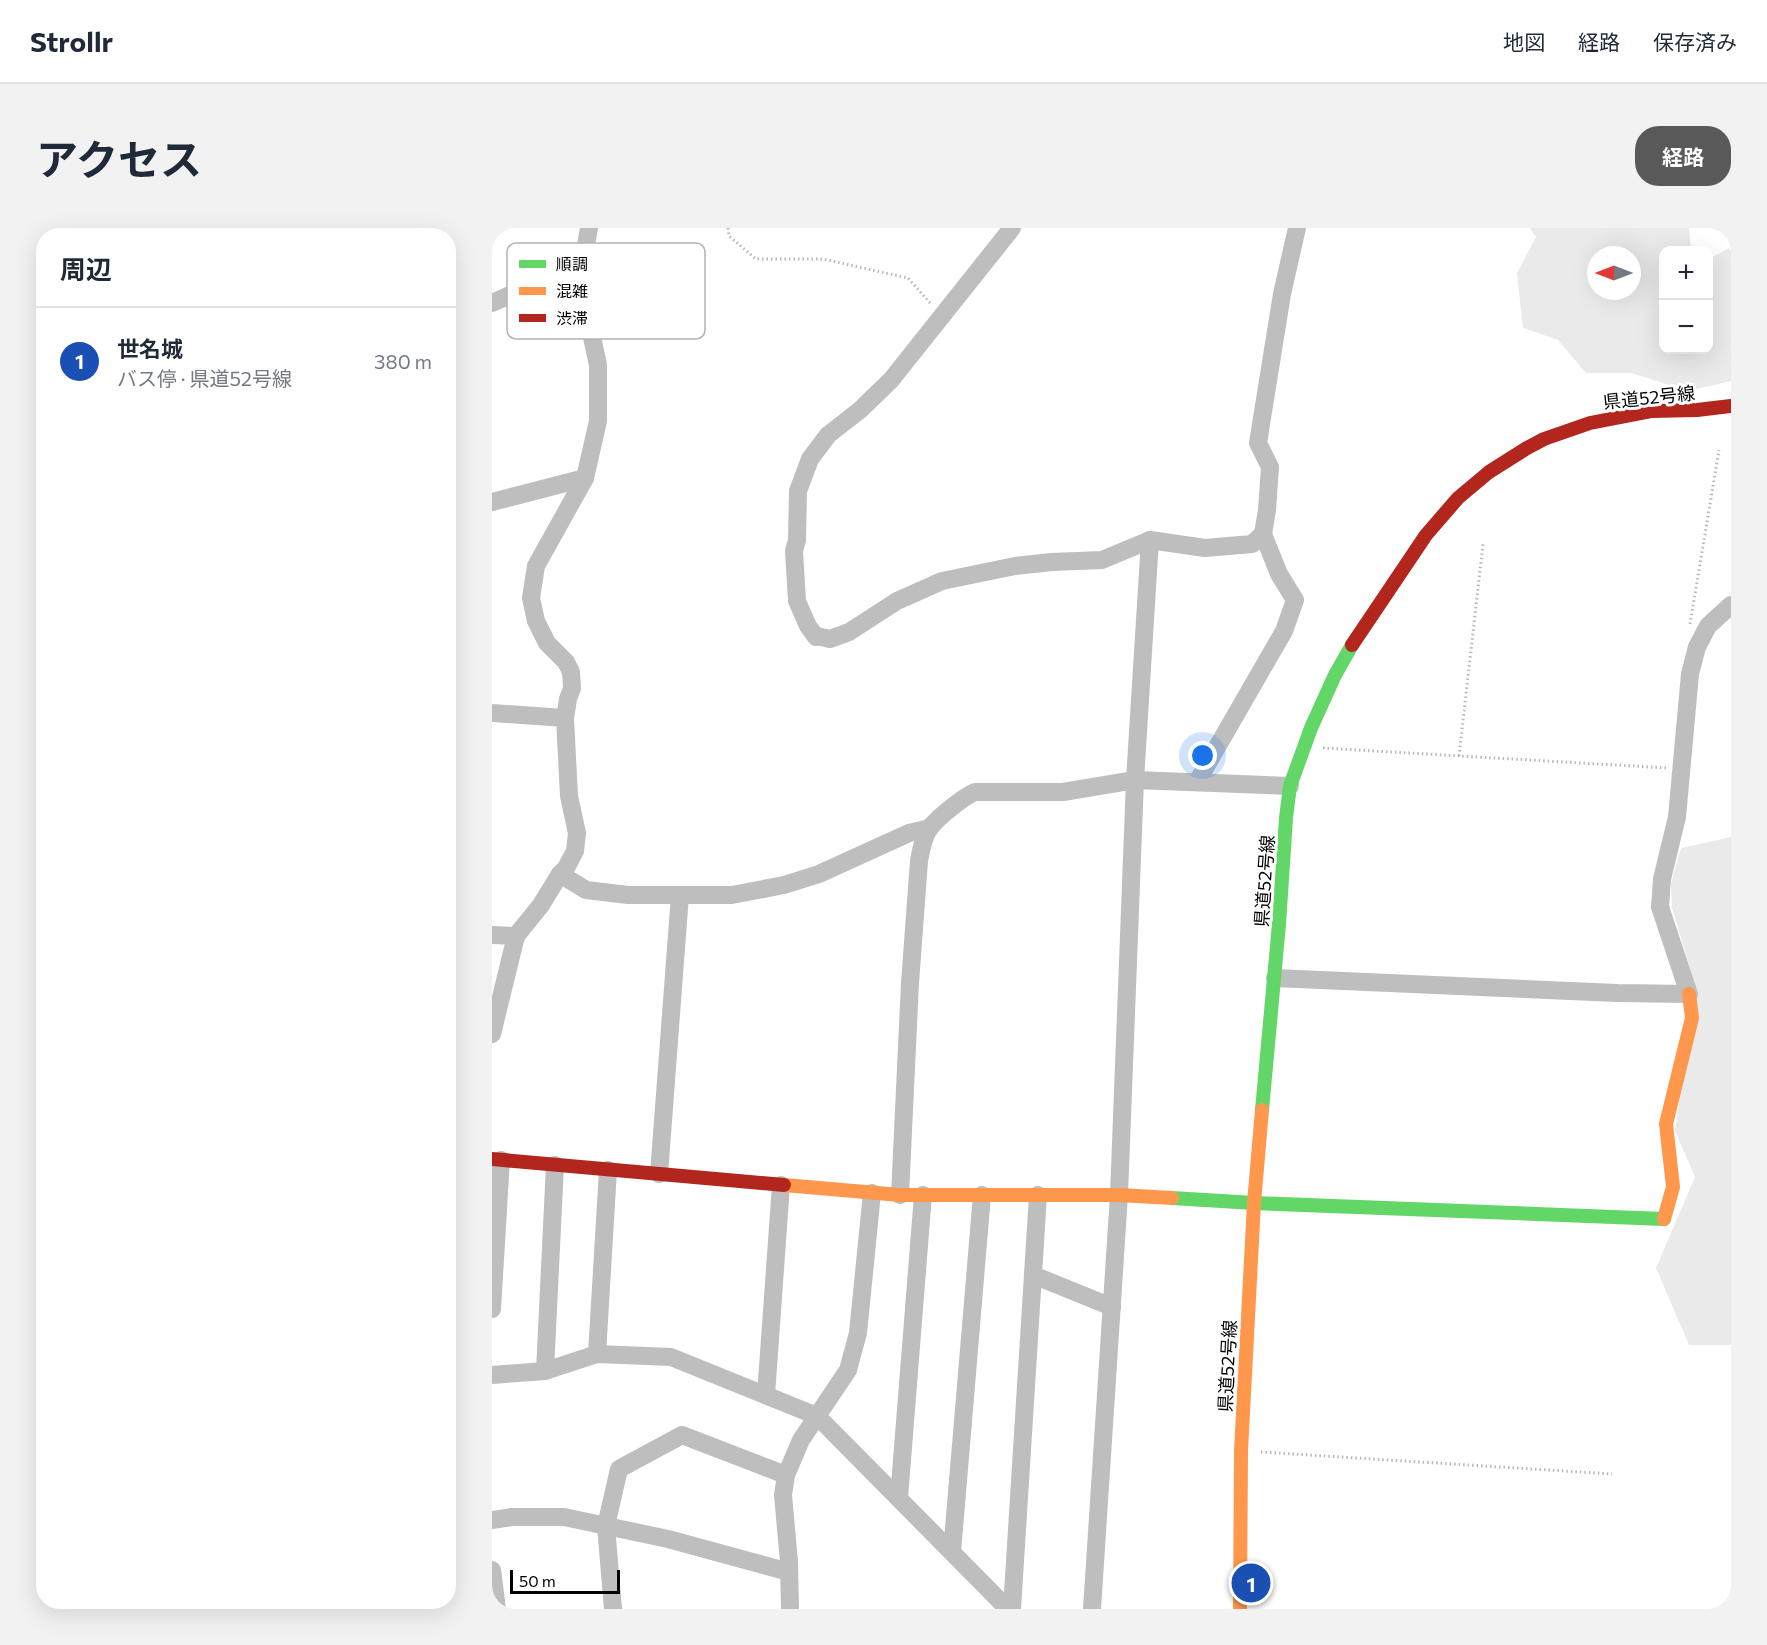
<!DOCTYPE html>
<html lang="ja">
<head>
<meta charset="utf-8">
<style>
	:root { --surface:#fff; --page:#f2f2f3; --text:#1f2937; --muted:#747a83; --line:#e0e1e3; --accent:#595959 }
	body { margin:0; font-family:Commissioner,"Noto Sans JP",sans-serif; background:var(--page); color:var(--text) }
	.controls { position:absolute; right:18px; top:18px; display:grid; overflow:hidden; border-radius:12px; box-shadow:0 6px 24px #0002 }
	.controls button { width:54px; height:54px; display:grid; place-items:center; padding:0; border:0; border-bottom:2px solid var(--line); background:var(--surface); color:var(--text); font:30px sans-serif }
	.compass { position:absolute; left:1095px; top:18px; width:54px; height:54px; border-radius:50%; background:var(--surface); box-shadow:0 6px 24px #0002; rotate:270deg }
	.scale { position:absolute; left:18px; bottom:15px; width:110px; box-sizing:border-box; padding-left:6px; border:3px solid #000; border-top:0; font-size:16px; line-height:21px; white-space:nowrap; color:#000; -webkit-text-stroke:4px #fff; paint-order:stroke }
	.you { position:absolute; left:711px; top:528px; width:21px; height:21px; margin:-15px; border:4px solid #fff; border-radius:50%; background:#1a73e8; box-shadow:0 0 0 9px #1a73e833 }
	.badge { display:grid; place-items:center; width:39px; height:39px; border-radius:50%; background:var(--accent); color:#fff; font-size:20px; font-weight:700 }
	.pin { position:absolute; translate:-50% -50%; border:3px solid #fff; box-shadow:0 2px 6px #0006 }
	.list { margin:0; padding:0; list-style:none }
	h2 { display:flex; justify-content:space-between; align-items:center; height:78px; margin:0; padding:0 24px; font-size:26px }
	h2 small { font-size:20px; font-weight:400; color:var(--muted) }
	.list li { display:grid; grid-template-columns:39px 1fr auto; gap:18px; align-items:center; box-sizing:border-box; height:108px; padding:0 24px; border-top:2px solid var(--line) }
	.list b { display:block; font-size:22px; white-space:nowrap }
	.list p { margin:0; font-size:20px; white-space:nowrap; color:var(--muted) }
	.list em { font-size:20px; font-style:normal; color:var(--muted) }
	.map { position:relative; flex:none; width:1239px; height:1381px; overflow:hidden; border-radius:24px }
	header { display:flex; align-items:center; gap:36px; box-sizing:border-box; height:84px; padding:0 30px; background:var(--surface); border-bottom:2px solid var(--line) }
	header strong { font-size:28px }
	nav { display:flex; gap:33px; margin-inline-start:auto; font-size:21px }
	.intro { display:flex; align-items:center; justify-content:space-between; box-sizing:border-box; height:144px; padding:0 36px }
	h1 { margin:0; font-size:42px }
	.button { padding:15px 27px; border-radius:24px; background:var(--accent); color:#fff; font-size:21px; font-weight:700 }
	main { display:flex; gap:36px; padding:0 36px }
	aside { flex:1; background:var(--surface); border-radius:24px; box-shadow:0 6px 24px #0002 }
	.map>svg:first-child { display:block }
	.green { fill:#eaeaea; fill-rule:evenodd }
	.lines { fill:none; stroke-linecap:round; stroke-linejoin:round }
	.path { stroke:#b8b8b8; stroke-width:3; stroke-dasharray:1.5 3; stroke-linecap:butt }
	.street { stroke:#bebebe; stroke-width:18 }
	.fast { stroke:#63d668; stroke-width:14 }
	.slow { stroke:#ff974d; stroke-width:14 }
	.jam { stroke:#b3261e; stroke-width:14 }
	.labels { text-anchor:middle; dominant-baseline:central; stroke-width:6; stroke-linejoin:round; paint-order:stroke }
	.street-label { font-size:18px; fill:#000; stroke:#fff }
	.key { fill:#fff; stroke:#b2b2b2; stroke-width:1.5 }
	.key-label { font-size:16px; fill:#000 }
</style>
</head>
<body>
<header>
<strong>Strollr</strong>
<nav><a>地図</a><a>経路</a><a>保存済み</a></nav>
</header>
<div class="intro"><h1>アクセス</h1><a class="button">経路</a></div>
<main>
<aside>
<h2>周辺<small></small></h2>
<ul class="list">
<li><span class="badge" style="background:#1a4fb4">1</span><div><b>世名城</b><p>バス停 · 県道52号線</p></div><em>380 m</em></li>
</ul>
</aside>
<div class="map">
<svg width="1239" height="1381" viewBox="0 0 1239 1381">
	<rect width="100%" height="100%" fill="#fff"/>
	<g class="green">
		<path d="M1038,0H1197L1199,22H1172V122H1216L1217,30H1219L1237,20L1239,22V153L1196,163L1139,145H1094L1066,112L1031,100L1025,45L1044,9ZM1104,27H1140V63H1104Z"/>
		<polygon points="1239,609 1239,1117 1197,1117 1164,1040 1203,949 1183,903 1203,756 1180,680 1179,655 1189,620"/>
	</g>
	<g class="lines">
		<g class="path">
			<polyline points="236,0 237,8 264,31 331,31 416,50 439,76"/>
			<polyline points="1198,396 1227,222"/>
			<polyline points="831,520 1175,540"/>
			<polyline points="967,528 991,316"/>
			<polyline points="769,1224 1120,1246"/>
		</g>
		<g class="street">
			<polyline points="520,0 399,152 368,182 336,207 318,231 306,263 305,312 302,323 305,373 316,398 324,409 325,408 338,411 357,404 405,373 450,353 523,338 560,334 610,332 658,312 713,320 760,316 771,306 775,282 778,239 766,215 790,66 805,0"/>
			<polyline points="0,75 91,34"/>
			<polyline points="0,274 93,250"/>
			<polyline points="0,485 73,490"/>
			<polyline points="705,554 792,403 803,372 787,346 771,306"/>
			<polyline points="68,646 94,662 136,667 240,667 292,657 327,646 417,605 438,600"/>
			<polyline points="0,707 24,708 49,677 68,646 74,640 83,623 85,605 77,568 73,490 76,471 80,460 79,444 74,434 55,415 44,393 39,370 44,338 93,250 106,193 106,137 91,67 91,34 97,0"/>
			<polyline points="783,750 1125,765 1197,766 1168,679 1170,651 1185,589 1198,446 1205,419 1216,398 1239,377"/>
			<polyline points="0,806 24,708"/>
			<polyline points="167,946 188,667"/>
			<path d="M408,967L418,755L427,633C429,622 431,610 437,601C445,590 471,569 483,564H571L643,552L798,558"/>
			<polyline points="541,1047 620,1079"/>
			<polyline points="0,1081 9,932"/>
			<polyline points="105,1126 116,942"/>
			<polyline points="53,1143 63,937"/>
			<polyline points="0,1147 53,1143 105,1126 179,1129 325,1188 516,1381"/>
			<polyline points="274,1167 289,957"/>
			<polyline points="407,1270 431,967"/>
			<polyline points="0,1292 20,1289 72,1289 176,1311 297,1344"/>
			<polyline points="460,1324 490,967"/>
			<polyline points="0,1342 5,1381"/>
			<polyline points="121,1381 114,1298 127,1241 190,1207 294,1247"/>
			<polyline points="298,1381 297,1334 291,1267 294,1247 309,1212 356,1142 366,1105 380,965"/>
			<polyline points="520,1381 546,967"/>
			<polyline points="600,1381 627,967 643,552 658,312"/>
		</g>
		<g class="fast">
			<polyline points="770,882 787,696 794,590 798,558 819,500 843,447 860,417"/>
			<polyline points="680,970 762,975 1172,991"/>
		</g>
		<g class="slow">
			<polyline points="292,957 408,967 627,967 680,970"/>
			<polyline points="1172,991 1181,959 1174,896 1200,790 1197,766"/>
			<polyline points="748,1381 749,1223 762,975 770,882"/>
		</g>
		<g class="jam">
			<polyline points="860,417 934,307 966,270 997,244 1035,220 1052,211 1098,195 1160,183 1205,182 1239,178"/>
			<polyline points="0,931 292,957"/>
		</g>
	</g>
	<g class="labels">
		<g class="street-label">
			<text transform="translate(1157 169) rotate(-6)">県道52号線</text>
			<text transform="translate(772 653) rotate(-86)">県道52号線</text>
			<text transform="translate(735 1138) rotate(-87)">県道52号線</text>
		</g>
	</g>
	<rect x="15" y="15" width="198" height="96" rx="9" class="key"/>
	<rect x="27" y="32" width="27" height="8" fill="#63d668"/>
	<rect x="27" y="59" width="27" height="8" fill="#ff974d"/>
	<rect x="27" y="86" width="27" height="8" fill="#b3261e"/>
	<g class="key-label">
		<text x="64" y="42">順調</text>
		<text x="64" y="69">混雑</text>
		<text x="64" y="96">渋滞</text>
	</g>
</svg>
<div class="controls">
<button>+</button>
<button>−</button>
</div>
<svg class="compass" viewBox="-18 -18 36 36"><path d="M0-13l5 13h-10z" fill="#e53935"/><path d="M0 13l5-13h-10z" fill="#747a83"/></svg>
<div class="scale">50 m</div>
<div class="you"></div>
<div class="pin badge" style="left:759px;top:1355px;background:#1a4fb4">1</div>
</div>
</main>
</body>
</html>
